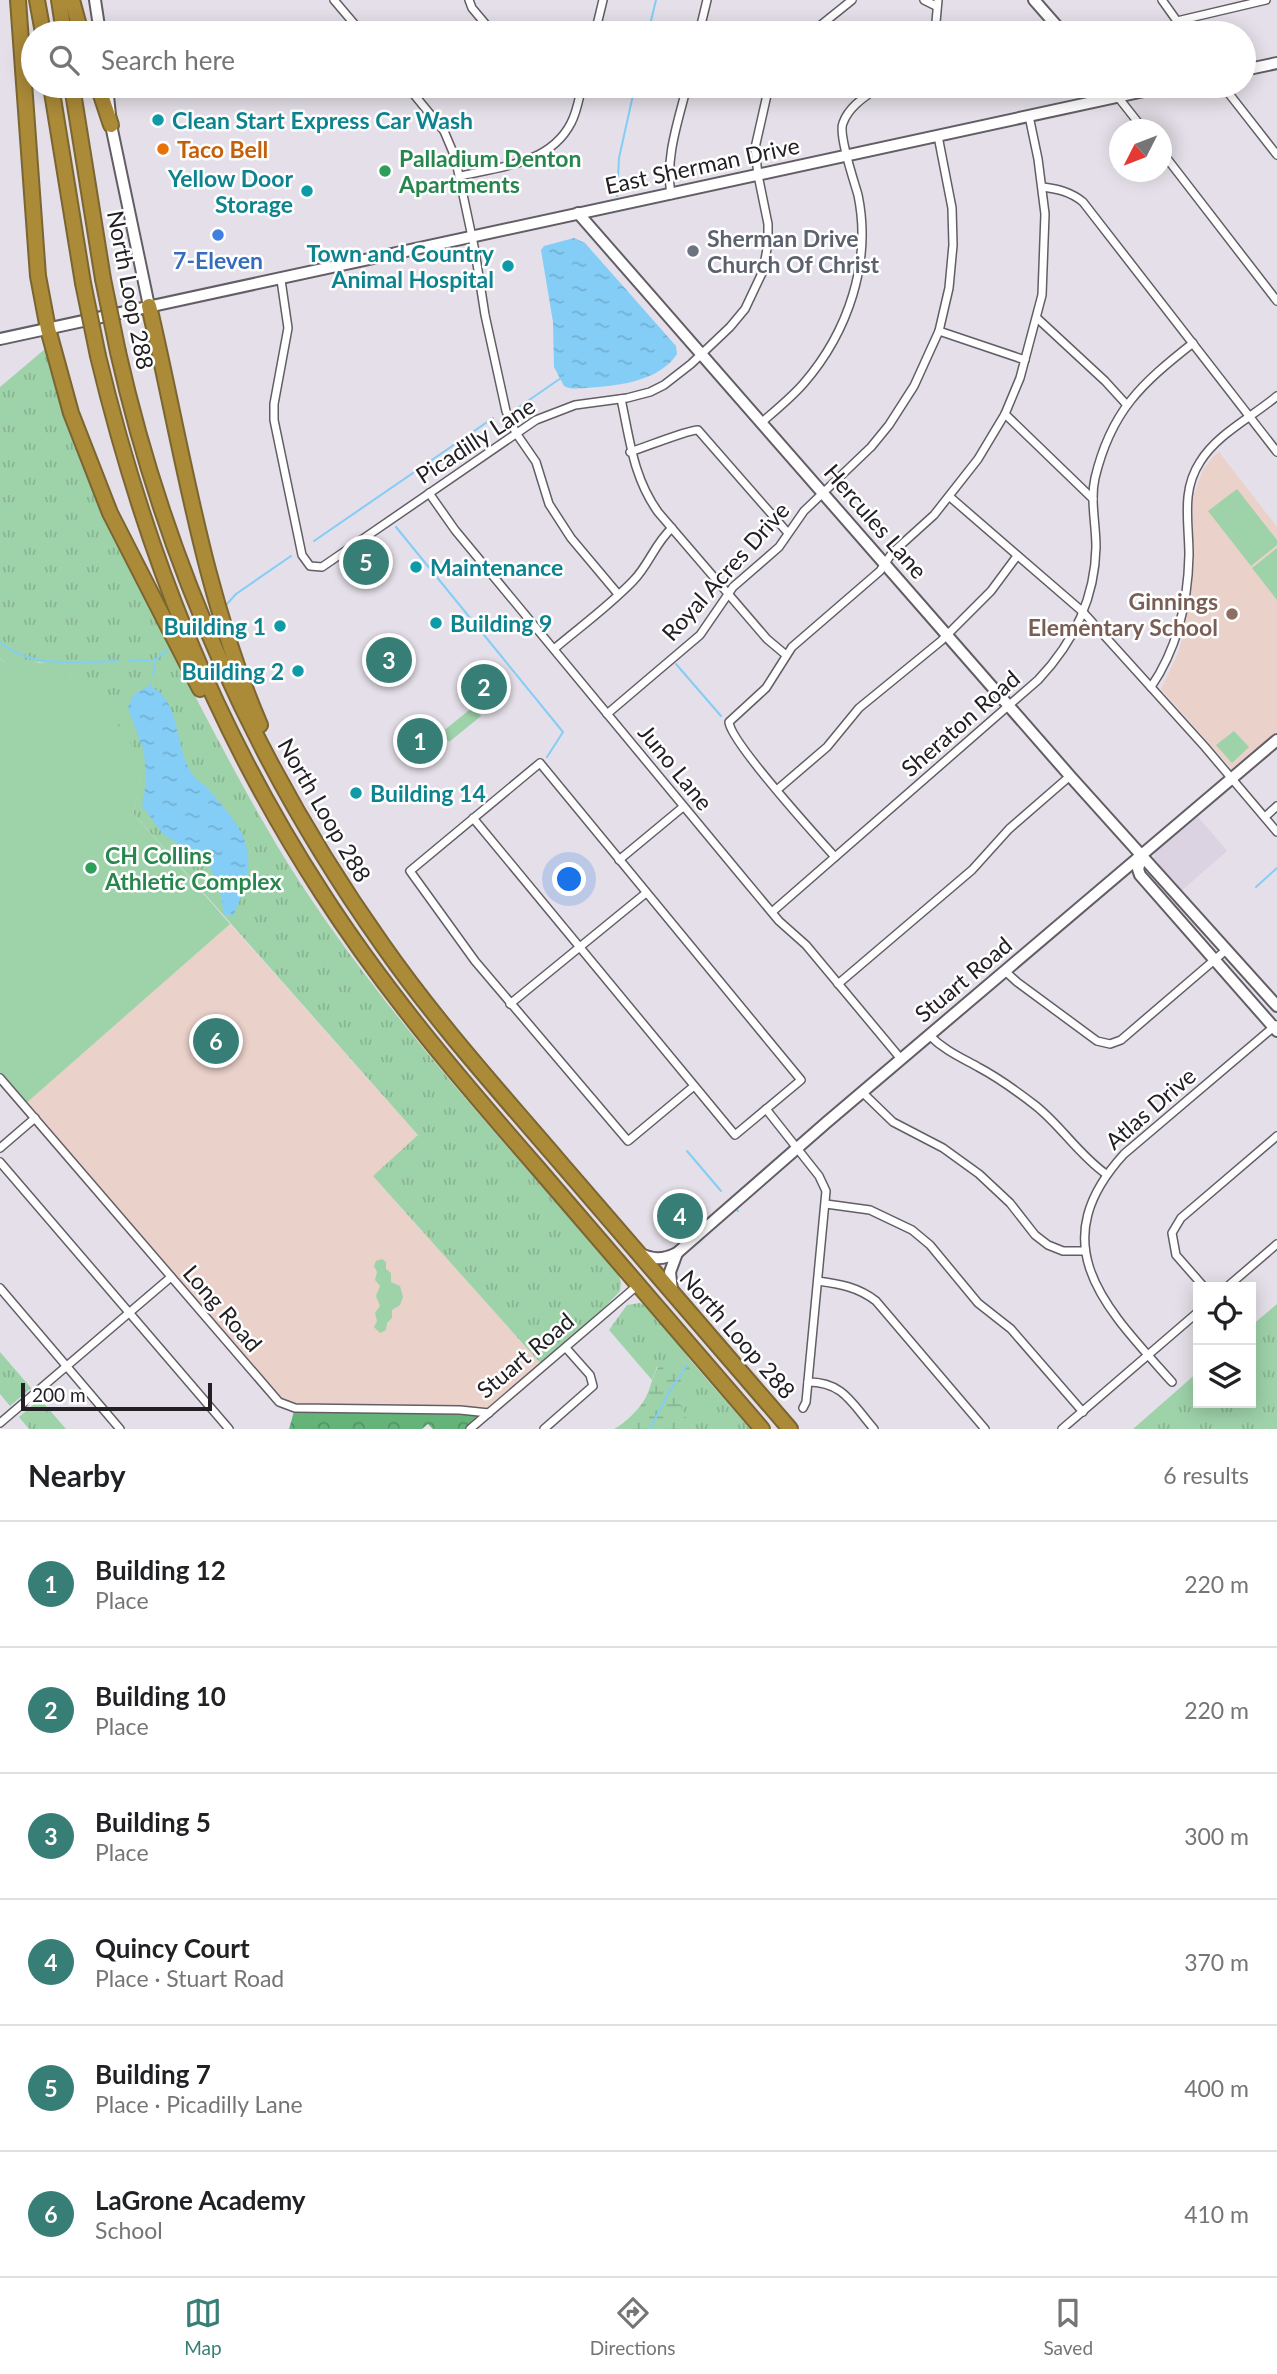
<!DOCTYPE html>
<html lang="en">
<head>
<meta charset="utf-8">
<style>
	:root { --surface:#fff; --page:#f6f6f6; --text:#202124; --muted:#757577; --line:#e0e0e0; --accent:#377e76 }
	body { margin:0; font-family:Lato,sans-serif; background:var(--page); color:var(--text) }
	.controls { position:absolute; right:21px; bottom:21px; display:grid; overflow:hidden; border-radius:0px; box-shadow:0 4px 18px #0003 }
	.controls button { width:63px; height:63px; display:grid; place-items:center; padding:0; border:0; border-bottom:2px solid var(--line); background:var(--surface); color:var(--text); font:35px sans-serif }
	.compass { position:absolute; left:1109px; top:119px; width:63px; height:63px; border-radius:50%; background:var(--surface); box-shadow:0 4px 18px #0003; rotate:228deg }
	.scale { position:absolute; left:21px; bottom:18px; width:191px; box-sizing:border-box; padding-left:7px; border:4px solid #222024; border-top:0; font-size:19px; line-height:24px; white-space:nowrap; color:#222024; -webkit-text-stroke:5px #fff; paint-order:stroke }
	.you { position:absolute; left:570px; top:880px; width:24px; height:24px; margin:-18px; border:5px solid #fff; border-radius:50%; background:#1a73e8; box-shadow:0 0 0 10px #1a73e833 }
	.badge { display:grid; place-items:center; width:46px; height:46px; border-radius:50%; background:var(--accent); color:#fff; font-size:23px; font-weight:700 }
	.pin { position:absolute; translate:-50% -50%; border:4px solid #fff; box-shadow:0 2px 7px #0006 }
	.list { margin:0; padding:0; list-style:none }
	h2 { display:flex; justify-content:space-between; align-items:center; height:91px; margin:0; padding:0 28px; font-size:30px }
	h2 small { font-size:23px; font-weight:400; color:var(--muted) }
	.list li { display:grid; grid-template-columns:46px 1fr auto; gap:21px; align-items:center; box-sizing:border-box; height:126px; padding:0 28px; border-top:2px solid var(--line) }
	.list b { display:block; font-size:26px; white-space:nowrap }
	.list p { margin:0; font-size:23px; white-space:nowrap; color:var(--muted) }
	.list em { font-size:23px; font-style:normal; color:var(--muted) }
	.icon { flex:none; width:38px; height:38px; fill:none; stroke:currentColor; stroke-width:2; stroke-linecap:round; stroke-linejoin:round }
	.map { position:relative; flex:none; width:1277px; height:1429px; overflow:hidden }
	.search { position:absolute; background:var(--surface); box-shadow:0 4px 18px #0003; left:21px; right:21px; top:21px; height:77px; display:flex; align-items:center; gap:18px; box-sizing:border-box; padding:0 24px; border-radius:38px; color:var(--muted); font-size:26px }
	.sheet { height:847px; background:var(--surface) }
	nav { display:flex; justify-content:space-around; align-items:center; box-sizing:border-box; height:98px; border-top:2px solid var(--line); background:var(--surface); font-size:19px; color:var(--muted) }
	nav a { display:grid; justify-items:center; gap:4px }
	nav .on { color:var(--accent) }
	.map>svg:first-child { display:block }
	.built { fill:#dbd2e2 }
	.education { fill:#ead1c9 }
	.grass { fill:url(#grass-tufts) }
	.forest { fill:url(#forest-crowns) }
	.wetland { fill:url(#wetland-marsh) }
	.park { fill:#9ed2a9 }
	.water { fill:url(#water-ripples) }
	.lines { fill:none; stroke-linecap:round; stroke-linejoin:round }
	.stream { stroke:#84cdf6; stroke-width:2 }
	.street-casing { stroke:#635e66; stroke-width:10 }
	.secondary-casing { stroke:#635e66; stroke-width:14 }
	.highway-casing { stroke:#7b6531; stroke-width:18 }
	.street { stroke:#fff; stroke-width:7 }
	.secondary { stroke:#fff; stroke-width:10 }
	.highway { stroke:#ab8a38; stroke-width:14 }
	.highway-bridge-casing { stroke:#7b6531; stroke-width:18; stroke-linecap:butt }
	.highway-bridge { stroke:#ab8a38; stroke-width:14 }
	.culture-dot { fill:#0f9aa8; stroke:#fff; stroke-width:2.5 }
	.food-dot { fill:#e8710a; stroke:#fff; stroke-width:2.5 }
	.leisure-dot { fill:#2e9e5b; stroke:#fff; stroke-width:2.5 }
	.shop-dot { fill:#3f7fe0; stroke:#fff; stroke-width:2.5 }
	.worship-dot { fill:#6b7280; stroke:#fff; stroke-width:2.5 }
	.education-dot { fill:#8d6e63; stroke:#fff; stroke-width:2.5 }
	.labels { text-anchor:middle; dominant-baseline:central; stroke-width:5; stroke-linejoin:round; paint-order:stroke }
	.culture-label { font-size:23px; font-weight:bold; fill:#0d838f; stroke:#fff; text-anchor:start }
	.food-label { font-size:23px; font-weight:bold; fill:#c56008; stroke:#fff; text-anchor:start }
	.leisure-label { font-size:23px; font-weight:bold; fill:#27864d; stroke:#fff; text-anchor:start }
	.street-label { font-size:23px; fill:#222024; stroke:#fff }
	.worship-label { font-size:23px; font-weight:bold; fill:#5b616d; stroke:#fff; text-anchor:start }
	.shop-label { font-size:23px; font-weight:bold; fill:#366cbe; stroke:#fff }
	.education-label { font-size:23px; font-weight:bold; fill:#785e54; stroke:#fff; text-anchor:end }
</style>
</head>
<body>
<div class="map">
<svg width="1277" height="1429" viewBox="0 0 1277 1429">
	<defs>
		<pattern id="grass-tufts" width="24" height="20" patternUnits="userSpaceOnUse" patternTransform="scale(1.75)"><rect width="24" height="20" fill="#9ed2a9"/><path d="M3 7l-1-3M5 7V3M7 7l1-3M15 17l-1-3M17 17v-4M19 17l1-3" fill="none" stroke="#88b491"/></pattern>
		<pattern id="forest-crowns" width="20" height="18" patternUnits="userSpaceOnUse" patternTransform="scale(1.75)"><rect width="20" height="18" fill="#64b47a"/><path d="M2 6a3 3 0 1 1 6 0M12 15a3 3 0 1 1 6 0" fill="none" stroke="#529264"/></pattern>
		<pattern id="wetland-marsh" width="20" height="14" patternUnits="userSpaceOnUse" patternTransform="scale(1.75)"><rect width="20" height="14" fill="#9ed2a9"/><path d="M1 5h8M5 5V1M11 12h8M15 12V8" fill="none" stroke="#88b491"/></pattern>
		<pattern id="water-ripples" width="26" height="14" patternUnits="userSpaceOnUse" patternTransform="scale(1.75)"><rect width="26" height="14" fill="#84cdf6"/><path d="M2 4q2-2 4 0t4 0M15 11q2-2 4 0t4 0" fill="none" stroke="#72b0d3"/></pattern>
	</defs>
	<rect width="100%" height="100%" fill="#e4dfe8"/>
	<polygon class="built" points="1198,817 1227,851 1181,891 1154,860 1155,852"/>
	<g class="education">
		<polygon points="1219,452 1277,527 1277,731 1232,769 1161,689 1177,656 1184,634 1194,566 1192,499 1203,470 1213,457"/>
		<polygon points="230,924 418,1135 373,1176 543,1366 489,1413 283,1404 24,1105"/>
	</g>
	<g class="grass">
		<path d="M45,349C71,455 120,551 170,648C212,728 252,808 301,884C393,1024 508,1147 618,1272L621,1283L620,1291L566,1348L543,1366L373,1176L418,1135L133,813L141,780V769L135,752L71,675L40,662L5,663L0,658V387Z"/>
		<path d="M640,1303L651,1309L691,1361L750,1429H695C670,1401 680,1398 689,1367L684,1362L676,1366L657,1367L652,1380L609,1330L627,1305Z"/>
		<polygon points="1277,1304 1277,1429 1133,1429 1198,1372 1198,1403 1251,1403 1251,1326"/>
		<polygon points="0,1352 31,1388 10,1406 0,1394"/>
		<polygon points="40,1399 66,1429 29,1429 19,1417"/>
	</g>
	<polygon class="forest" points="295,1408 489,1413 470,1429 433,1429 428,1424 422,1429 289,1429"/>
	<path class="wetland" d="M663,1362L672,1366L684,1362L690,1367C680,1397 672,1403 695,1429H614C625,1423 640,1409 646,1397C652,1386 653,1369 663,1362Z"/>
	<g class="park">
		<polygon points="1237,489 1277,540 1277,545 1251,566 1208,511"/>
		<polygon points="1277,548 1277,600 1252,568"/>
		<path d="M0,658L5,663C31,660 55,661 76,679C96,702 136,737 141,769C143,783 136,799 133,813L230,924L24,1105L0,1078Z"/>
		<polygon points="473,707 481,716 449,742 441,733"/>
		<polygon points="1234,731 1249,747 1232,763 1216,745"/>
		<polygon points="382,1259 386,1262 386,1269 391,1273 391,1282 400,1286 403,1297 400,1305 392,1310 392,1318 387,1323 386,1330 380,1333 374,1327 377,1321 375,1313 380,1306 376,1296 380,1286 375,1280 377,1272 374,1266 376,1261"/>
	</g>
	<g class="water">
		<path d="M574,238L585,243L676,346L677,354C659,382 616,386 586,388C578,388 571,390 564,386L554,367L553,322L541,250L544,246Z"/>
		<path d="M148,686C187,697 170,768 205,785C235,821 260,842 243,892C240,901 236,909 232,918L229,914L224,915L219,886L210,867L191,852L163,834L142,806L146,782L144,752L128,708L133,695Z"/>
	</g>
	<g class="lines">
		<g class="stream">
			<polyline points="648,33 656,0"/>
			<polyline points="617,196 619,158 635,86"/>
			<polyline points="519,407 561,378"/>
			<polyline points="396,527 563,732 547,757"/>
			<polyline points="314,541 493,418"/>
			<polyline points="227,604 236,594 291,556"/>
			<path d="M0,642C32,670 80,661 119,661"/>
			<polyline points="128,661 155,660 167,650"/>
			<polyline points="676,664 721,716"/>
			<polyline points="153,675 155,663"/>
			<polyline points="151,686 151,683"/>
			<polyline points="1256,887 1277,868"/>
			<polyline points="687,1151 721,1191"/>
			<polyline points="736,1209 738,1211"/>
			<polyline points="650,1429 668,1394 687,1365"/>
		</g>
		<g class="street-casing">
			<g id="street">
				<polyline points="334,0 362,33"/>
				<polyline points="469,0 472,8 493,33"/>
				<polyline points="924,0 936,6"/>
				<polyline points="1162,0 1177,21 1182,33"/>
				<polyline points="1177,21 1266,0"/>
				<polyline points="595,33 603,0"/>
				<polyline points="699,33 707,0"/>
				<polyline points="811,33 852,0"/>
				<polyline points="932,33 936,22 938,0"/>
				<polyline points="407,86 444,131 455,157 475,251 485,315 506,411 516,433 536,462 549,504 571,538 618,594"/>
				<polyline points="1223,86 1277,155"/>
				<polyline points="1118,97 1144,130"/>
				<polyline points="1162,152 1277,301"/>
				<path d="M460,176C500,167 550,164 571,123C577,112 579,98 582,86"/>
				<path d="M1043,187C1058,189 1071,192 1083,202L1277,452"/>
				<path d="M671,195C665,157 678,122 687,86"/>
				<polyline points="281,280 288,328 274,404 274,420 302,555 310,566 322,567 536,420 575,405 627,398 650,392 664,385 691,364 730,327 745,309 763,271 768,243 768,224 758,175 755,148 769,86"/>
				<polyline points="1037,318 1105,381 1126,404"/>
				<polyline points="939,331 1025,360"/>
				<path d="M621,399C630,440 633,477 658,512L767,639L786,655"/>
				<polyline points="1005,414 1093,499"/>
				<path d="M762,422C776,410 792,397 804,383C848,332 872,262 858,195C854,181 838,134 843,123C849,106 866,96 880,86"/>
				<path d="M630,452C643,448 690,429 698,430L788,533"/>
				<polyline points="429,493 455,530 739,873 779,921 806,945 901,1059"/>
				<polyline points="950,497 1083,612 1205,747 1277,832"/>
				<path d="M554,649C580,627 609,606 633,581C649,565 655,543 672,528"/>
				<path d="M1151,687C1177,649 1188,601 1189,555C1189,522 1181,491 1200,462C1217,434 1252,417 1277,396"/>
				<polyline points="607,714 700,635 733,587 779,547 804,511 871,447 889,425 914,386 939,331 949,288 953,245 952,208 938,136"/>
				<polyline points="778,789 827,747 859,708 941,641 991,591 1017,556"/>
				<polyline points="1265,817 1277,806"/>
				<polyline points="473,818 735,1135 801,1080 540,763 410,871 475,961 628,1141 694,1086"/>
				<path d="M835,857C817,837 730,741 729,722L766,688L792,647L880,571L892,553L934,515L978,459L1005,414L1020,378L1042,295L1045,214L1038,159L1029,116"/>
				<polyline points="619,860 683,807"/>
				<path d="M772,912L1038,680C1074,642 1095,599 1096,547C1096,524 1090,500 1095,478C1111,411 1141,384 1193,343"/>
				<polyline points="1005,971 1017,982 1097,1041 1110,1044 1121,1040 1226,950"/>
				<polyline points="838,984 972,870 1009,829 1070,776"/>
				<polyline points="510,1004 646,893"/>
				<path d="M929,1035C944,1050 960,1057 978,1067C999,1078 1018,1092 1036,1106C1062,1127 1079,1155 1106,1174"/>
				<polyline points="0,1078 279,1402 295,1408 460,1410 489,1413"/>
				<polyline points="862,1092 893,1122 943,1148 979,1174 1010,1203 1035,1235 1048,1245 1063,1251 1085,1251"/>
				<polyline points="766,1109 819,1176 826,1191 806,1402 803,1408"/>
				<polyline points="0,1148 35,1118"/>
				<polyline points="0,1162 229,1429"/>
				<polyline points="826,1204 870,1210 912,1230 930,1245 978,1303 1011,1329 1083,1412"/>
				<path d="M818,1281C840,1284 858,1287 876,1301L985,1429"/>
				<polyline points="1204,1287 1176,1255 1172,1233 1181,1218 1277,1136"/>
				<polyline points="1227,1287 1277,1244"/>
				<polyline points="0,1288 120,1429"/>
				<path d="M808,1382C844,1382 852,1404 874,1429"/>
				<path d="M1172,1382C1107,1309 1040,1246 1124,1154L1276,1025"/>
				<polyline points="0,1423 171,1277"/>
				<polyline points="470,1429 638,1285"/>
				<polyline points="544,1429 593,1386 590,1375 566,1348"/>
				<polyline points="1062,1429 1198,1312"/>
			</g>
		</g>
		<g class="secondary-casing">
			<g id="secondary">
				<polyline points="95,0 100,33"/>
				<polyline points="1034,0 1063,33"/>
				<polyline points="1244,70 1277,63"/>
				<polyline points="107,86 111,125 149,306"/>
				<polyline points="1109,86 1118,97"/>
				<polyline points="578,213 1070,776 1277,1006"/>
				<path d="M0,339C389,256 778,171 1167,86"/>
				<polyline points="1142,856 1138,869 1140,875 1277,1031"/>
				<path d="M639,1253C652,1260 663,1260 677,1253L827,1122L1277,740"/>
				<polyline points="672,1291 670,1272 677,1253"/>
			</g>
		</g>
		<g class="highway-casing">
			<g id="highway">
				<polyline points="18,0 38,276 48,329 71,413 110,513 200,689"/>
				<polyline points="37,0 43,33"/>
				<polyline points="59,0 64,33"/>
				<polyline points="72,0 81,33"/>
				<polyline points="51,86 83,283"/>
				<polyline points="72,86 103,279"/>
				<polyline points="98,86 111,125"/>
				<path d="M149,306C182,447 202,590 260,725"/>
				<path d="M118,352C166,565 256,766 382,944C435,1020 497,1089 558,1160C635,1249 712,1339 790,1429"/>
				<path d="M98,356C145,551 213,725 322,893C385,991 460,1079 536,1166C611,1254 687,1341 762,1429"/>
			</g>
		</g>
		<use href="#street" class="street"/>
		<use href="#secondary" class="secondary"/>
		<use href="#highway" class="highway"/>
		<g class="highway-bridge-casing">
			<g id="highway-bridge">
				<polyline points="103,279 118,352"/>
				<polyline points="83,283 98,356"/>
			</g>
		</g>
		<use href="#highway-bridge" class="highway-bridge"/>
	</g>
	<g class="culture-dot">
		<circle cx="158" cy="120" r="7"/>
		<circle cx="307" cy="191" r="7"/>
		<circle cx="508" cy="266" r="7"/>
		<circle cx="416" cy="567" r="7"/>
		<circle cx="436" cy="623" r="7"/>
		<circle cx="280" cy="626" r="7"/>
		<circle cx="298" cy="671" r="7"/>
		<circle cx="356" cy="793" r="7"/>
	</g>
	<circle class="food-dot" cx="163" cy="149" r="7"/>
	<g class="leisure-dot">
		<circle cx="385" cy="171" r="7"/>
		<circle cx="91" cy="868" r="7"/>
	</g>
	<circle class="shop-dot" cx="218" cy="235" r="7"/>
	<circle class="worship-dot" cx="693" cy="251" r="7"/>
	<circle class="education-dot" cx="1232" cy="614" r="7"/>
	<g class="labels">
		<g class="culture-label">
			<text x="172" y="120">Clean Start Express Car Wash</text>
			<text x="293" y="178" text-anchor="end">Yellow Door<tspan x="293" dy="26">Storage</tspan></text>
			<text x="494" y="253" text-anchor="end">Town and Country<tspan x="494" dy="26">Animal Hospital</tspan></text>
			<text x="430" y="567">Maintenance</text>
			<text x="450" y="623">Building 9</text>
			<text x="266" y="626" text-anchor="end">Building 1</text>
			<text x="284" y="671" text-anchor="end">Building 2</text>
			<text x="370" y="793">Building 14</text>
		</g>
		<g class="food-label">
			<text x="177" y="149">Taco Bell</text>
		</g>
		<g class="leisure-label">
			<text x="399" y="158">Palladium Denton<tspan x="399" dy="26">Apartments</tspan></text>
			<text x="105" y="855">CH Collins<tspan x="105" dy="26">Athletic Complex</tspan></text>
		</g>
		<g class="street-label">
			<text transform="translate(702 165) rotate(-12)">East Sherman Drive</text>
			<text transform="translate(131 290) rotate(79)">North Loop 288</text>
			<text transform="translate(475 440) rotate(-33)">Picadilly Lane</text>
			<text transform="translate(876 521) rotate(49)">Hercules Lane</text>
			<text transform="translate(725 571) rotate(-48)">Royal Acres Drive</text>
			<text transform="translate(960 723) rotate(-41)">Sheraton Road</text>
			<text transform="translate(676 767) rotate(51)">Juno Lane</text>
			<text transform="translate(325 810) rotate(60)">North Loop 288</text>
			<text transform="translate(963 979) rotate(-40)">Stuart Road</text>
			<text transform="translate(1150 1108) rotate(-41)">Atlas Drive</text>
			<text transform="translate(223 1308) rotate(49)">Long Road</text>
			<text transform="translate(738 1334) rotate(49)">North Loop 288</text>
			<text transform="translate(525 1355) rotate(-40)">Stuart Road</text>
		</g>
		<g class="worship-label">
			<text x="707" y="238">Sherman Drive<tspan x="707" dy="26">Church Of Christ</tspan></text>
		</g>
		<g class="shop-label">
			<text x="218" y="260">7-Eleven</text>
		</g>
		<g class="education-label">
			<text x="1218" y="601">Ginnings<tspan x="1218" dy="26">Elementary School</tspan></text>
		</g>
	</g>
</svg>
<div class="controls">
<button><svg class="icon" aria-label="locate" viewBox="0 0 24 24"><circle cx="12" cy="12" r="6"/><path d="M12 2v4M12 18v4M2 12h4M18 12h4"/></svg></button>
<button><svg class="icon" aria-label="layers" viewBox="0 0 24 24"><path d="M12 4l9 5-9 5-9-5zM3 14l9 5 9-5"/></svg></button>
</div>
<svg class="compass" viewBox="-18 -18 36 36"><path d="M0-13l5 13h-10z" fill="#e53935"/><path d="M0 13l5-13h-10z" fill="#757577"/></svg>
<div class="scale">200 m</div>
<div class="you"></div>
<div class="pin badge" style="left:420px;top:741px">1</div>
<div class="pin badge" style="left:484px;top:687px">2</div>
<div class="pin badge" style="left:389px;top:660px">3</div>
<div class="pin badge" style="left:680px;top:1216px">4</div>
<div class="pin badge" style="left:366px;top:562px">5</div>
<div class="pin badge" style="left:216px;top:1041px">6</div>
<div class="search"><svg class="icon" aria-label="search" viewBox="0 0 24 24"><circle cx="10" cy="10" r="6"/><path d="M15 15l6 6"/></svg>Search here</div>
</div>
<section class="sheet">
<h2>Nearby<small>6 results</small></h2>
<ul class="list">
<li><span class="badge">1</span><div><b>Building 12</b><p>Place</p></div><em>220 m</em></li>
<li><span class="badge">2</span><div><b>Building 10</b><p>Place</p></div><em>220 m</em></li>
<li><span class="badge">3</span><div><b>Building 5</b><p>Place</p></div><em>300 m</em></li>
<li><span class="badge">4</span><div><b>Quincy Court</b><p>Place · Stuart Road</p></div><em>370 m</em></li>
<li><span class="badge">5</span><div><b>Building 7</b><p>Place · Picadilly Lane</p></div><em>400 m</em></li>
<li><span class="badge">6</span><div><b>LaGrone Academy</b><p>School</p></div><em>410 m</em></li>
</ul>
</section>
<nav>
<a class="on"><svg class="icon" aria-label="map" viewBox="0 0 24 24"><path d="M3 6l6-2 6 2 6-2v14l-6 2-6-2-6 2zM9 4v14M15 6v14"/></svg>Map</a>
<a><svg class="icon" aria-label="directions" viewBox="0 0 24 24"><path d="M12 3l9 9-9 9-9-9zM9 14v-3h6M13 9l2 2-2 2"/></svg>Directions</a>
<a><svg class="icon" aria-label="saved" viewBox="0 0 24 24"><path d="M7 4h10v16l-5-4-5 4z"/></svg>Saved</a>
</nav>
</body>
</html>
